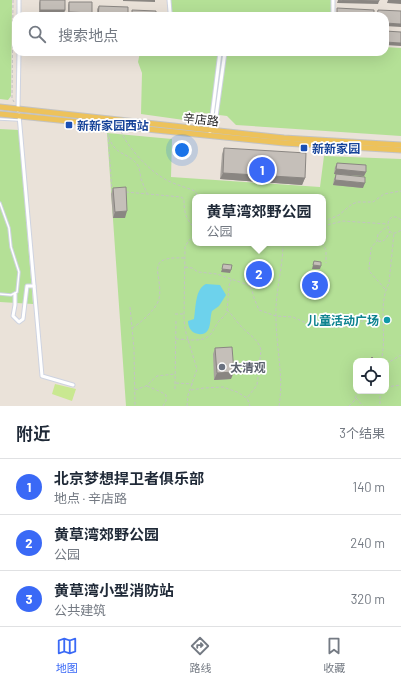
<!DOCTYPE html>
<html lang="zh">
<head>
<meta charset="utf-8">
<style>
	:root { --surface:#fff; --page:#f6f6f7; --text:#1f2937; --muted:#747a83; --line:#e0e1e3; --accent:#3a69f6 }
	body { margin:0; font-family:Barlow,"Noto Sans SC",sans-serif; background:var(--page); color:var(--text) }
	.controls { position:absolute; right:12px; bottom:12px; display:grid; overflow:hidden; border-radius:8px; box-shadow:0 4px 16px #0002 }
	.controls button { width:36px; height:36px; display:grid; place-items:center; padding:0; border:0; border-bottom:1px solid var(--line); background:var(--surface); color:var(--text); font:20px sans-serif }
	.you { position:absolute; left:182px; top:150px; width:14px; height:14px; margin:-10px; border:3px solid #fff; border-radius:50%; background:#1a73e8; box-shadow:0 0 0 6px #1a73e833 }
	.badge { display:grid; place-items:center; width:26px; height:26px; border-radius:50%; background:var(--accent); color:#fff; font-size:13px; font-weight:700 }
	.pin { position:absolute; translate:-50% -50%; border:2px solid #fff; box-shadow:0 1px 4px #0006 }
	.popup { position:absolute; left:192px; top:194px; width:134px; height:52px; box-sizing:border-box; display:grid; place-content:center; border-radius:8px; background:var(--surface); filter:drop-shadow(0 1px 3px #0005); font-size:13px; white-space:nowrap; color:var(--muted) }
	.popup b { font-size:15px; color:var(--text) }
	.popup::after { content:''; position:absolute; left:50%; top:100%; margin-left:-8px; border:8px solid transparent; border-top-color:var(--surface) }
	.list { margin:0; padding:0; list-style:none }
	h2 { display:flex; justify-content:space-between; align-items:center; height:52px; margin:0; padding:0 16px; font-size:17px }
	h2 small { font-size:13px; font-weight:400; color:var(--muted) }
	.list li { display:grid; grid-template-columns:26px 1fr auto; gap:12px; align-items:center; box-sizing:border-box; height:56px; padding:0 16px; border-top:1px solid var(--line) }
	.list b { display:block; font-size:15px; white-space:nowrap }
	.list p { margin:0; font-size:13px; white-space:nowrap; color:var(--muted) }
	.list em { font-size:13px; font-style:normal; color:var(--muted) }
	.icon { flex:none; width:22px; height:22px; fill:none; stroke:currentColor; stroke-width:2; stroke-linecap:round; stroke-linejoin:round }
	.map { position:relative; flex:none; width:401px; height:406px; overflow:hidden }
	.search { position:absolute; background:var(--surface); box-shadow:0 4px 16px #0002; left:12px; right:12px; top:12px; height:44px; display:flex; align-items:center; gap:10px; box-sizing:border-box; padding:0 14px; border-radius:12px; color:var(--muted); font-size:15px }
	.sheet { height:220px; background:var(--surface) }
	nav { display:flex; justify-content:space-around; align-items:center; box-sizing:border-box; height:56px; border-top:1px solid var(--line); background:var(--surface); font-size:11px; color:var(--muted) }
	nav a { display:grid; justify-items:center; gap:2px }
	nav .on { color:var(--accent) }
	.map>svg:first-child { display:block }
	.green { fill:#b4e096; fill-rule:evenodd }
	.pitch { fill:#c9e891 }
	.water { fill:#6dd2ec }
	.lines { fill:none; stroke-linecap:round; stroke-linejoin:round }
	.lane-casing { stroke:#ced3e1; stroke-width:3.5 }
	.street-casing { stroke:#ced3e1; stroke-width:5 }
	.primary-casing { stroke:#c3c3c3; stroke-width:7 }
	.path { stroke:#c3c3c3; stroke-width:1; stroke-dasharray:3 2; stroke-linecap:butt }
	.lane { stroke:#fff; stroke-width:1.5 }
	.street { stroke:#fff; stroke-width:3 }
	.primary { stroke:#edc25b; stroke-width:5 }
	.wall { fill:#a9a49f }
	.shaded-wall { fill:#8a8682 }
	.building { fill:#c5bfb9; stroke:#8a8682 }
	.transit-dot { fill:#1a4fb4; stroke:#fff; stroke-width:1.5 }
	.culture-dot { fill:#0f9aa8; stroke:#fff; stroke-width:1.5 }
	.worship-dot { fill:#6b7280; stroke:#fff; stroke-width:1.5 }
	.labels { text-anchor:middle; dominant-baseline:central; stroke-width:3.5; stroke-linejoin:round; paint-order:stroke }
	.street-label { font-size:12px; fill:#282828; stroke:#fff }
	.transit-label { font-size:12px; font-weight:bold; fill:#164399; stroke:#fff; text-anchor:start }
	.culture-label { font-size:12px; font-weight:bold; fill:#0d838f; stroke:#fff; text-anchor:end }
	.worship-label { font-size:12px; font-weight:bold; fill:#5b616d; stroke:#fff; text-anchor:start }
</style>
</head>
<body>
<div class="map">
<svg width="401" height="406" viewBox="0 0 401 406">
	<rect width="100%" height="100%" fill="#eae2d9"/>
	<g class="green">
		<polygon points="0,0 12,0 11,96 8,100 0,99"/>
		<polygon points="169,0 333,0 333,16 162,16 163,14 170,12"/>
		<polygon points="385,47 401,48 401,136 236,125 227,116 196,112 184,120 141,114 142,73 138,62 140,52 385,52"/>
		<polygon points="0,129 19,130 33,304 0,302"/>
		<path d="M107,133L172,139L171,177L320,187L324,156L401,159V406H126ZM195,197H323V243H195ZM356,361H386V391H356Z"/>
	</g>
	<polygon class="pitch" points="55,384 76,389 72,401 52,394"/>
	<path class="water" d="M206,284L220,285L226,295L219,306L212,311C210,317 211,325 208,330C205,336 194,335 191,330C189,328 188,324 188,321L194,319C196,307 195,289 206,284Z"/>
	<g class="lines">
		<g class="lane-casing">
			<g id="lane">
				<polyline points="0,119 19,120"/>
				<polyline points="0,203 9,228 11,247 19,272 17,292 11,295 0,294"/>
			</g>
		</g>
		<g class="street-casing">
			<g id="street">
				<polyline points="169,0 170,12 172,16"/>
				<polyline points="333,0 333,16"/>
				<polyline points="19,16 19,0"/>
				<polyline points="18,110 19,52"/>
				<polyline points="19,115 42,376 73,385"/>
				<polyline points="214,131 225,52"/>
				<polyline points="210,132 220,52"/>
				<polyline points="15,294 15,305 13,316 19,322 23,319 27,286 34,286"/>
			</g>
		</g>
		<g class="primary-casing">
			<g id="primary">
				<polyline points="0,107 284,138 401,145"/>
				<polyline points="0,114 284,143 401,150"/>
			</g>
		</g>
		<g class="path">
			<polyline points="13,0 12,98 14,102"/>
			<path d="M121,131C127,147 148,169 163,178C173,184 185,187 195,191L198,197"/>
			<polyline points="108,134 112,191"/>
			<path d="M109,137C115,156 126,151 137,164C140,168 140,174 141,179C143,184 145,189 147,193"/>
			<path d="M126,192L181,197L184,199C184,214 186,218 195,229"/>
			<polyline points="323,220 330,219 339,215 352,204 358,202 373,202 384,194 401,191"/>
			<path d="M401,220C384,206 383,244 401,230"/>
			<polyline points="323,226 343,221 387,224"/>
			<path d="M378,241C385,243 387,237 390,231"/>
			<polyline points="322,243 326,250 326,263"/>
			<polyline points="185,267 192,268 198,272 217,274 251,286 254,298 259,310 276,316 293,317 304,322 333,327 348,327 367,319 383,320"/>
			<polyline points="385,289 370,272 369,269 371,248 377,241 378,234 387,227"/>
			<polyline points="130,307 134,349 135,406"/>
			<path d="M227,310C232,314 235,320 240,325C247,334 258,338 261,350L257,385L247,398"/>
			<polyline points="175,314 184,314"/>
			<path d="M132,328C141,323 157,308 159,299C164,275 142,256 184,258"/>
			<path d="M176,339C185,339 203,343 210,335C213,332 214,328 217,324C219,319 225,317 227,312L229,286L231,280"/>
			<path d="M381,361C388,336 377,306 389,283L394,233"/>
			<polyline points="386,364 401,355"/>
			<polyline points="176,383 193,384"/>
			<polyline points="147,386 161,392 166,395 166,401 163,406"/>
			<polyline points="386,387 401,385"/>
			<polyline points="175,389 176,319"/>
			<polyline points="135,390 146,386 157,376 175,374"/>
			<polyline points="191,390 204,388 223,387 237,392 247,398 250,406"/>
			<polyline points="380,391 380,406"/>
			<polyline points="356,398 363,406"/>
			<polyline points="187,406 188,395 197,369 186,333 184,320 185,247 189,240 195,236"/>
			<path d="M279,406C284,376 276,347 276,317C275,292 283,268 283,243"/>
			<polyline points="349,406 354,401 358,391"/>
		</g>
		<use href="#lane" class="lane"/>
		<use href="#street" class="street"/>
		<use href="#primary" class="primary"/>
	</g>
	<g class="wall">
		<polygon points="40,0 65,10 64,13 39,13 39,3"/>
		<polygon points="69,2 92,13 91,16 68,16 68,5"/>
		<polygon points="99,6 128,16 97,16 97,9"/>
		<polygon points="224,148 305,178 302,185 220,179 222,154"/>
		<polygon points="337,163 366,172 364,176 334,174 335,167"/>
		<polygon points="336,174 363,188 333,185 334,179"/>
		<polygon points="113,188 125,218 113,218 111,194"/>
		<polygon points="215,348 231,379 214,380 213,354"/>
	</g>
	<g class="shaded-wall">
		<polygon points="123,0 155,0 155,2 123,1"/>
		<polygon points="338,0 379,1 378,4 337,3"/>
		<polygon points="388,0 401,0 401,4 387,3"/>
		<polygon points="40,10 65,10 64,13 39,13"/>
		<polygon points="69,12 92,13 91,16 68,16"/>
		<polygon points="385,23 401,24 401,27 385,26"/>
		<polygon points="385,42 401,43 401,46 385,45"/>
		<polygon points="336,169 366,172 364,176 334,174"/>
		<polygon points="223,173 305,178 302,185 220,179"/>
		<polygon points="335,180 365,183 363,188 333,185"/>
		<polygon points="127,211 125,218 113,218 115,212"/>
		<polygon points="313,265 321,266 320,269 312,269"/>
		<polygon points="222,269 231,270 230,273 221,272"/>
		<polygon points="234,372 231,379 214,380 217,373"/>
	</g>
	<g class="building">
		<rect x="40" y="0" width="25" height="10"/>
		<polygon points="342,0 379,0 379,1"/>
		<polygon points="69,2 92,2 92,13 69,12"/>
		<polygon points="99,6 128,7 128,16 98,16"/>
		<polygon points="337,8 374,10 374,16 337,16"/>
		<polygon points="132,10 156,11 156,16 132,16"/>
		<polygon points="378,10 401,11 401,24 385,23 385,16 377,16"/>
		<polygon points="385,31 401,32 401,43 385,42"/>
		<polygon points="224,148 306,153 305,178 223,173"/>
		<polygon points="337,163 366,165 366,172 336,169"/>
		<polygon points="336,174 365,177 365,183 335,180"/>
		<polygon points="126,187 127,211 115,212 113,188"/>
		<polygon points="315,196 324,197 323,204 323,197 315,197"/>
		<polygon points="314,261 321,262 321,266 313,265"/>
		<polygon points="223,264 232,265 231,270 222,269"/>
		<polygon points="232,347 234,372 217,373 215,348"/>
		<polygon points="372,357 376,361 368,361"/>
	</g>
	<g class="transit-dot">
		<rect x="65" y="121" width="8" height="8" rx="2"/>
		<rect x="300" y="144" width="8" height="8" rx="2"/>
	</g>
	<circle class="culture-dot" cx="387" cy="320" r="4"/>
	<circle class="worship-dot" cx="222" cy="367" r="4"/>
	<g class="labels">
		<g class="street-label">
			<text transform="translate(201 119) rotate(6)">辛店路</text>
		</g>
		<g class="transit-label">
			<text x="77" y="125">新新家园西站</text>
			<text x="312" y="148">新新家园</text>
		</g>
		<g class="culture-label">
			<text x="379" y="320">儿童活动广场</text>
		</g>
		<g class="worship-label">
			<text x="230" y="367">太清观</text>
		</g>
	</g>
</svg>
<div class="controls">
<button><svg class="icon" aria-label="locate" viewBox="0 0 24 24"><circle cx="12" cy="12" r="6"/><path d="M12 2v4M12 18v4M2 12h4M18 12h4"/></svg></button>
</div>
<div class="you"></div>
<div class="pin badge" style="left:262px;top:170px">1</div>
<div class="pin badge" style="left:259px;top:274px">2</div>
<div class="popup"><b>黄草湾郊野公园</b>公园</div>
<div class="pin badge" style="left:315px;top:285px">3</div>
<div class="search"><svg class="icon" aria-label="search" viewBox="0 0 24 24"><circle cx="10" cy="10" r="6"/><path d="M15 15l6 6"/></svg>搜索地点</div>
</div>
<section class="sheet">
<h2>附近<small>3个结果</small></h2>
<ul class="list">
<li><span class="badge">1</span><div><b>北京梦想捍卫者俱乐部</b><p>地点 · 辛店路</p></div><em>140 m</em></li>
<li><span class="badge">2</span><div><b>黄草湾郊野公园</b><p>公园</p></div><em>240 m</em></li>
<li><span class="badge">3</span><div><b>黄草湾小型消防站</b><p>公共建筑</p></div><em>320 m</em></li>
</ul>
</section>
<nav>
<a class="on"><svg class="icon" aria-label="map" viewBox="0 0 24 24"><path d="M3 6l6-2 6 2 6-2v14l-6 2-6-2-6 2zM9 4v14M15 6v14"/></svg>地图</a>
<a><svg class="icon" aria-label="directions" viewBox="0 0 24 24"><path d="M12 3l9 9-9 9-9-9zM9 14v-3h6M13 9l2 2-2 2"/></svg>路线</a>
<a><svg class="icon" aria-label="saved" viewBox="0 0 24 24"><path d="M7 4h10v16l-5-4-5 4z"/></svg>收藏</a>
</nav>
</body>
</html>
